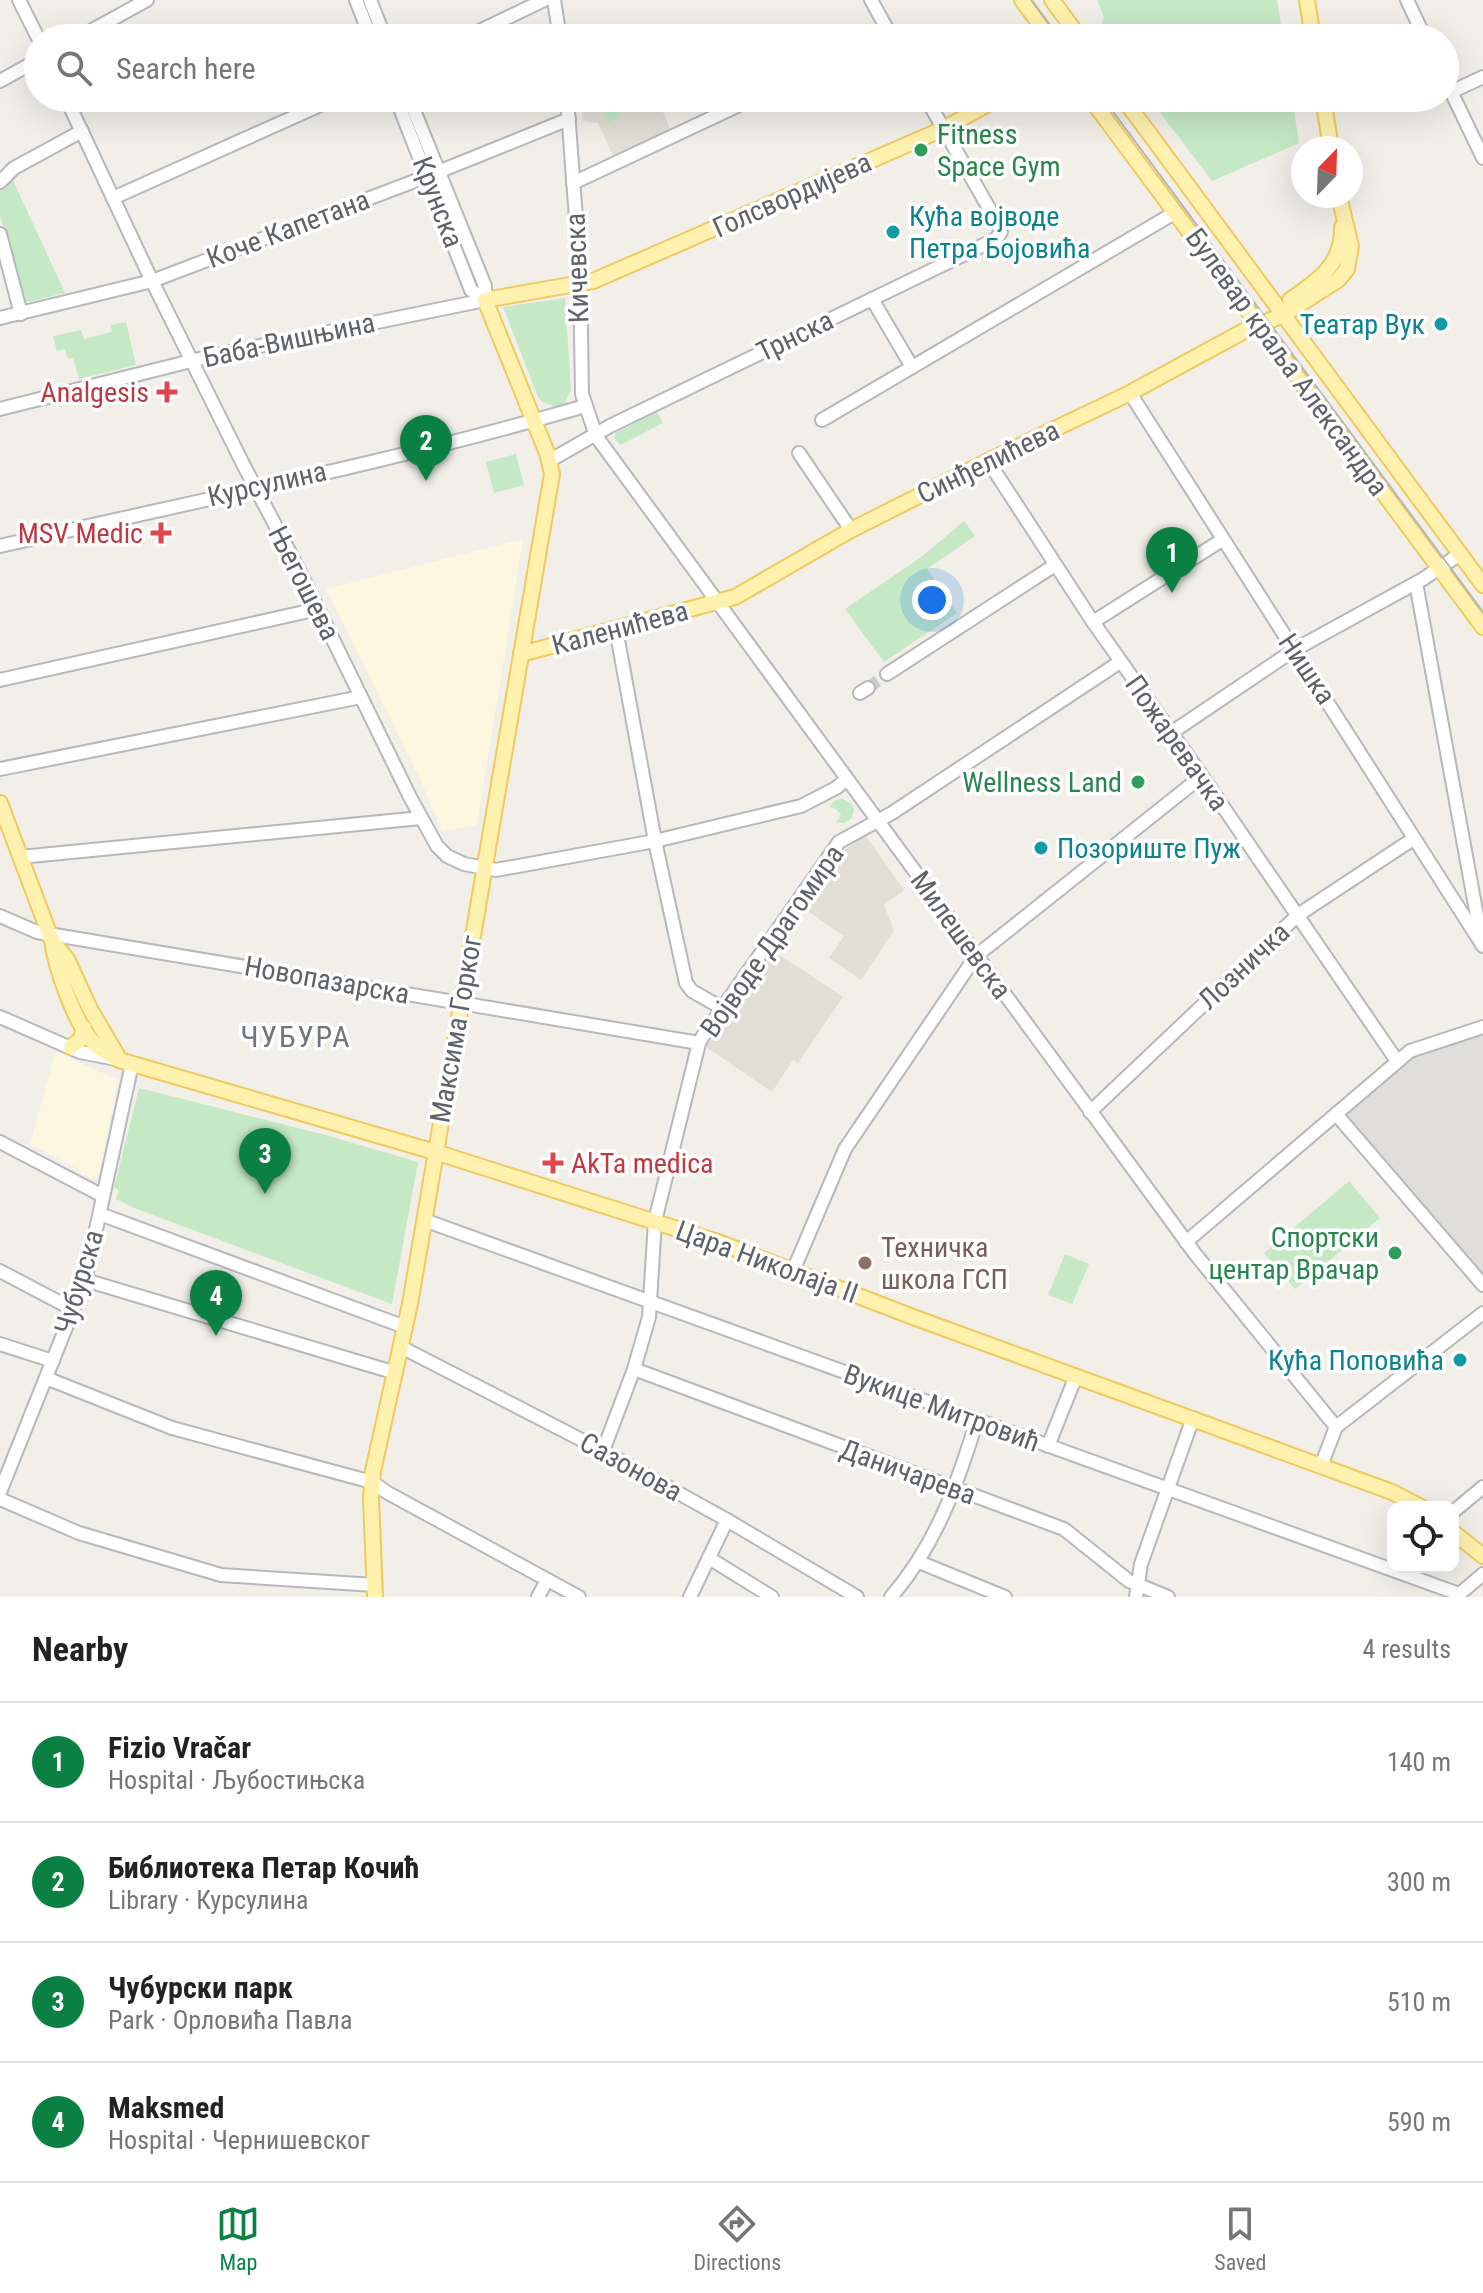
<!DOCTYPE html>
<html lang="en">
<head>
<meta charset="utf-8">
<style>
	:root { --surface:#fff; --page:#f6f6f6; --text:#222; --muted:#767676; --line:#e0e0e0; --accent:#0b8043 }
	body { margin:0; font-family:"Roboto Condensed",sans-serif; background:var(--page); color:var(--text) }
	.controls { position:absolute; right:24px; bottom:24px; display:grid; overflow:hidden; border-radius:16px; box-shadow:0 8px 32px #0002 }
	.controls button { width:72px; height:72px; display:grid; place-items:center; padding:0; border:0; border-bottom:2px solid var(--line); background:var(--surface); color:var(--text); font:40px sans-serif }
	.compass { position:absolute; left:1291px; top:136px; width:72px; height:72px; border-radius:50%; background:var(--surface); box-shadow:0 8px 32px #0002; rotate:23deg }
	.you { position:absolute; left:932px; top:600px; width:28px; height:28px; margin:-20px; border:6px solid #fff; border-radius:50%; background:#1a73e8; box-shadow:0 0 0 12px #1a73e833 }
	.badge { display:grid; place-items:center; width:52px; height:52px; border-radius:50%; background:var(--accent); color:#fff; font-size:26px; font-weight:700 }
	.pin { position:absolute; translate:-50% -66px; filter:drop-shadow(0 2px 4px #0008) }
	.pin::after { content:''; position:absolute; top:42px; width:28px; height:24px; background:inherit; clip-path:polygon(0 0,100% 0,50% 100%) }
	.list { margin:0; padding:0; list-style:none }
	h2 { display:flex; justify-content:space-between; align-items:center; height:104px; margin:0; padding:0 32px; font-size:34px }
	h2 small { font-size:26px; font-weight:400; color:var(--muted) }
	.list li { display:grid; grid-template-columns:52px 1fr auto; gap:24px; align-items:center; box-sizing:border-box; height:120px; padding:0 32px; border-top:2px solid var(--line) }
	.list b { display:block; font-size:30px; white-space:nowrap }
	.list p { margin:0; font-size:26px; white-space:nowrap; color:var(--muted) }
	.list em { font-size:26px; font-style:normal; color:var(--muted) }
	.icon { flex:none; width:44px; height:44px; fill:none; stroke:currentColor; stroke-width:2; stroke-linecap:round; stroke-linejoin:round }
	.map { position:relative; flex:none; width:1483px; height:1597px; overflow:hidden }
	.search { position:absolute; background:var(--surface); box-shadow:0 8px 32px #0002; left:24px; right:24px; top:24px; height:88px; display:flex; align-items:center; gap:20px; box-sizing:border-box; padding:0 28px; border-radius:44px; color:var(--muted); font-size:30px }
	.sheet { height:584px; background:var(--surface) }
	nav { display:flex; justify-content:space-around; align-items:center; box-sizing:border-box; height:112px; border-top:2px solid var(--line); background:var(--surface); font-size:22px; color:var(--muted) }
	nav a { display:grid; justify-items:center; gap:4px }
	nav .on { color:var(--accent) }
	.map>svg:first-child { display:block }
	.commercial { fill:#fef7e0 }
	.industrial { fill:#e0deda }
	.education { fill:#e1ded6 }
	.green { fill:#c5e8c5 }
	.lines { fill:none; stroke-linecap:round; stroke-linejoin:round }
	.minor-tunnel { stroke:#ccccc8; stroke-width:12; stroke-dasharray:12 6; stroke-linecap:butt }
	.minor-casing { stroke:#b5b8bc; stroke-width:16 }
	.major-casing { stroke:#f2c960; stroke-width:18 }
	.minor { stroke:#fff; stroke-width:12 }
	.major { stroke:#fff2af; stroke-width:14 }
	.tram { stroke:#b6b7b8; stroke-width:2 }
	.leisure-dot { fill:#2e9e5b; stroke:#fff; stroke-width:3 }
	.culture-dot { fill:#0f9aa8; stroke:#fff; stroke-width:3 }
	.health-dot { fill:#e0444e; stroke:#fff; stroke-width:3 }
	.education-dot { fill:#8d6e63; stroke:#fff; stroke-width:3 }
	.labels { text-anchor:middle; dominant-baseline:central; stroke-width:7; stroke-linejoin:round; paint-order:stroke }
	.leisure-label { font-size:28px; fill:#27864d; stroke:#fff; text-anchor:end }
	.street-label { font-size:28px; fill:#5f6368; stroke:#fff }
	.culture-label { font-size:28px; fill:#0d838f; stroke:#fff; text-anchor:start }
	.health-label { font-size:28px; fill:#be3a42; stroke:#fff; text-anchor:end }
	.education-label { font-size:28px; fill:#785e54; stroke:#fff; text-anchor:start }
	.neighbourhood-label { font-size:30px; letter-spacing:2px; fill:#70757a; stroke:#fff }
</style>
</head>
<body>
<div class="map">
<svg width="1483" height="1597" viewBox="0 0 1483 1597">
	<rect width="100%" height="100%" fill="#f1efe8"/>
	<g class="commercial">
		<polygon points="523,539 477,825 442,831 420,778 326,589"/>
		<polygon points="56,1052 118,1080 99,1174 90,1178 81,1173 80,1170 30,1144"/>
	</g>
	<polygon class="industrial" points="1483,1032 1483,1276 1344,1115 1414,1056"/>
	<g class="education">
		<polygon points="583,98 657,98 670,129 614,158 598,123 582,121"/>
		<polygon points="865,835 904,890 884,905 894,930 861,980 829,958 844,936 802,907 836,856"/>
		<polygon points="772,950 843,997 798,1063 793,1060 772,1092 706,1047"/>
	</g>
	<g class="green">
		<polygon points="1097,0 1277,0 1283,38 1103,38 1099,32 1104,17"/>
		<polygon points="597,98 613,98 621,117 607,123"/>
		<polygon points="1149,98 1292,98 1299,143 1212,181"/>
		<polygon points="11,176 65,293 23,303 0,215 0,190"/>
		<polygon points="565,298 571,390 565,403 556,407 542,402 538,397 503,307"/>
		<polygon points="126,322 136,365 79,379 73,358 68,359 65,349 57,351 53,336 81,330 84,339 112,332 111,325"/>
		<polygon points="657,412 663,423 620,445 614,437 616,433"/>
		<polygon points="516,454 524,485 494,493 486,462"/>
		<polygon points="964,521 975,536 927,569 957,613 884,662 845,609 920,558"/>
		<polygon points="842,798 852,804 854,811 851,819 844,823 836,822 841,815 836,809 829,807 834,801"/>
		<polygon points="139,1088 322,1134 418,1162 392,1304 134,1208 116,1199 119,1190 114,1188"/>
		<polygon points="1349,1181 1380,1218 1295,1289 1264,1253"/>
		<polygon points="1065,1254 1089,1264 1072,1304 1048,1295"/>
	</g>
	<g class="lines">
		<polyline class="minor-tunnel" points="868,688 887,674"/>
		<g class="minor-casing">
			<g id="minor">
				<polyline points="19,0 38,38"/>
				<polyline points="356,0 371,38"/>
				<polyline points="370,0 385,38"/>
				<polyline points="554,0 560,38"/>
				<polyline points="871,0 892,38"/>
				<polyline points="1407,0 1425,38"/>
				<polyline points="78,38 147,0"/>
				<polyline points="465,38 544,0"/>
				<polyline points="1445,79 1483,158"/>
				<polyline points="0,81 38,60"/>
				<polyline points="1451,92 1483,77"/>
				<polyline points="66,98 152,281 244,466 299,570 410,797 437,846 447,856 464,864 496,870 655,841 801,806 836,788 847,779"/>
				<polyline points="396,98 471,290 485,300"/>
				<polyline points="409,98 485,286 485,300"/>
				<polyline points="567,98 580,272 582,394 596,436 1196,1255 1336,1427"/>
				<polyline points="0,182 14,168 82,131"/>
				<polyline points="573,183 754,98"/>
				<polyline points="113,198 336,98"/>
				<polyline points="0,234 21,314"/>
				<polyline points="872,299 912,367"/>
				<polyline points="0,318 152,281 428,176 569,119"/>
				<polyline points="1130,393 1483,946"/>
				<polyline points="0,409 215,355 485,300"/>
				<polyline points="822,420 1176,212"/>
				<polyline points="799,453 851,530"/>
				<polyline points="549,461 610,426 996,239 1001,232 998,224 926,98"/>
				<polyline points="988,461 1093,622 1202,776 1397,1061"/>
				<path d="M0,546C195,501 393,462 585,406"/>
				<polyline points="1416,583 1481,938"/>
				<polyline points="1093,622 1222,540"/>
				<polyline points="616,629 655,841 686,983 692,991 722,1008"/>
				<polyline points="887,674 1055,565"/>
				<polyline points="0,680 318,609"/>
				<polyline points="860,693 868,688"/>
				<polyline points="1171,733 1294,650 1423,579 1460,554"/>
				<polyline points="0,769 361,697"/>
				<polyline points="20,857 421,818"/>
				<polyline points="0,916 37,932 699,1043"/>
				<polyline points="0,1017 80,1052 116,1059"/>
				<polyline points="1090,1112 1298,915 1413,839"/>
				<polyline points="1336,1114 1483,1285"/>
				<polyline points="0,1142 103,1196"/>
				<polyline points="100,1214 405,1327"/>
				<polyline points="424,1220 1459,1594"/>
				<polyline points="1186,1242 1410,1051 1483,1027"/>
				<polyline points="0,1271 74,1310"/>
				<polyline points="793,1271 845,1149 976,956 1202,776"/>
				<polyline points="85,1280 396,1373"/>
				<polyline points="0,1344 53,1361"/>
				<polyline points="401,1347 603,1451 727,1520 857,1597"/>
				<polyline points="634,1369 1064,1529 1129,1581 1168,1597"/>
				<polyline points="46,1378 172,1428 372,1482 388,1493 579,1597"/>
				<polyline points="1048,1446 1076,1376"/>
				<polyline points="603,1451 634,1369 649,1317 655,1221 699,1043 703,1036 839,842 892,813 1120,662"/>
				<polyline points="1321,1466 1336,1427 1483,1313"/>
				<polyline points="0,1492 85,1280 132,1064"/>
				<polyline points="0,1499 79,1533 221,1575 375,1585"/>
				<polyline points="1453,1512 1483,1487"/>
				<polyline points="709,1558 772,1597"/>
				<polyline points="919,1562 1005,1597"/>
				<polyline points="538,1597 547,1580"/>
				<polyline points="690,1597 727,1520"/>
				<path d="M891,1597C936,1545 957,1485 977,1420"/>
				<polyline points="1136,1597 1141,1564 1193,1418"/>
				<polyline points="1456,1597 1483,1574"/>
			</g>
		</g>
		<g class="major-casing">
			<g id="major">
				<polyline points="1022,0 1050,38"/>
				<polyline points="1052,0 1080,38"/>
				<polyline points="1307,0 1313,38"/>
				<polyline points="1090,98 1483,627"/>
				<polyline points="1123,98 1483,585"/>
				<polyline points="1323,98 1331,148"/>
				<path d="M1290,300C1318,281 1343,264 1342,227"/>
				<polyline points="521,654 735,597 851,530 988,461 1130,393 1244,331 1283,315 1338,280 1347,269 1351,246 1339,196"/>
				<path d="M0,803L52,941C56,968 74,1022 93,1042C100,1050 110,1054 119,1060L435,1152L718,1242L913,1317L1392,1492L1421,1507"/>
				<polyline points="53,942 67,959 90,1009 117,1055"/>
				<polyline points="71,1047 81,1039 84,1028"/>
				<polyline points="1453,1532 1483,1556"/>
				<polyline points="375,1597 371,1498 373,1471 410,1304 552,474 547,453 485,300 593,281 943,129 999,98"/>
			</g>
		</g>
		<use href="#minor" class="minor"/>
		<use href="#major" class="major"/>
		<g class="tram">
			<polyline points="1031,0 1059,38"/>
			<polyline points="1103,98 1483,612"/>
		</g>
	</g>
	<g class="leisure-dot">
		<circle cx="921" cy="150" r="8"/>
		<circle cx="1138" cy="782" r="8"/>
		<circle cx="1395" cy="1253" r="8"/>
	</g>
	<g class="culture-dot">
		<circle cx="893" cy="232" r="8"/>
		<circle cx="1441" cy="324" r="8"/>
		<circle cx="1041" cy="848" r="8"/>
		<circle cx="1460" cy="1360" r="8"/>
	</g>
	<g class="health-dot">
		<path d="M163 380h8v8h8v8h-8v8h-8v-8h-8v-8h8z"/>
		<path d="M157 521h8v8h8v8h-8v8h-8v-8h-8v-8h8z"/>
		<path d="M549 1151h8v8h8v8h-8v8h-8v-8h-8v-8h8z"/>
	</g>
	<circle class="education-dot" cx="865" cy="1263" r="8"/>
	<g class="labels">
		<g class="leisure-label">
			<text x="937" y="134" text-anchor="start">Fitness<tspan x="937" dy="32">Space Gym</tspan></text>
			<text x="1122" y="782">Wellness Land</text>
			<text x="1379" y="1237">Спортски<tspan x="1379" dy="32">центар Врачар</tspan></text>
		</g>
		<g class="street-label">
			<text transform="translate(792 195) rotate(-24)">Голсвордијева</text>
			<text transform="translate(438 202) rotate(69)">Крунска</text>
			<text transform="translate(288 229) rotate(-21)">Коче Капетана</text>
			<text transform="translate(577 268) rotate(-92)">Кичевска</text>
			<text transform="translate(795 336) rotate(-26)">Трнска</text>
			<text transform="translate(289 340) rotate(-12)">Баба-Вишњина</text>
			<text transform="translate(1287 362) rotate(54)">Булевар краља Александра</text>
			<text transform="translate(988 462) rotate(-26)">Синђелићева</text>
			<text transform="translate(267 484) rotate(-13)">Курсулина</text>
			<text transform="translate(304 583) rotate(63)">Његошева</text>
			<text transform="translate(620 628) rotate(-15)">Каленићева</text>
			<text transform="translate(1307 669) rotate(56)">Нишка</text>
			<text transform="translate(1177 743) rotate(55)">Пожаревачка</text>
			<text transform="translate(961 935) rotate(54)">Милешевска</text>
			<text transform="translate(772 941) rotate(-55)">Војводе Драгомира</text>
			<text transform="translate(1244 966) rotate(-43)">Лозничка</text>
			<text transform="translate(327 980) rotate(10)">Новопазарска</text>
			<text transform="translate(456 1029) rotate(-80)">Максима Горког</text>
			<text transform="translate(767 1262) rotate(20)">Цара Николаја II</text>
			<text transform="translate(79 1282) rotate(-73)">Чубурска</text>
			<text transform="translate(942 1408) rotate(20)">Вукице Митровић</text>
			<text transform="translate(631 1467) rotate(29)">Сазонова</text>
			<text transform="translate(908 1472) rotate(20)">Даничарева</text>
		</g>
		<g class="culture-label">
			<text x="909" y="216">Кућа војводе<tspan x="909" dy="32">Петра Бојовића</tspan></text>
			<text x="1425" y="324" text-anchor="end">Театар Вук</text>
			<text x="1057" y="848">Позориште Пуж</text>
			<text x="1444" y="1360" text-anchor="end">Кућа Поповића</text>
		</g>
		<g class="health-label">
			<text x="149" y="392">Analgesis</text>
			<text x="143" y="533">MSV Medic</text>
			<text x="571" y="1163" text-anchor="start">AkTa medica</text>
		</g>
		<g class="education-label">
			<text x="881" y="1247">Техничка<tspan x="881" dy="32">школа ГСП</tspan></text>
		</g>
		<g class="neighbourhood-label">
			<text x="296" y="1036">ЧУБУРА</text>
		</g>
	</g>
</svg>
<div class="controls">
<button><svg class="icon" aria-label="locate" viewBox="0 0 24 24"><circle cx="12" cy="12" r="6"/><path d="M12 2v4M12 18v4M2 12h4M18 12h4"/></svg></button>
</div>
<svg class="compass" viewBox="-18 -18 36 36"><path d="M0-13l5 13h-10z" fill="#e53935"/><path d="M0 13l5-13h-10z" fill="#767676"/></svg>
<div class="you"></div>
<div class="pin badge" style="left:1172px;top:593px">1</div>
<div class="pin badge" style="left:426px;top:481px">2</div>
<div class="pin badge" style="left:265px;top:1194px">3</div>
<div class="pin badge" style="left:216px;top:1336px">4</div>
<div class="search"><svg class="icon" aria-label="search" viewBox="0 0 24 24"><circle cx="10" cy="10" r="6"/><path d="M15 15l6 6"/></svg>Search here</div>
</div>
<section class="sheet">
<h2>Nearby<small>4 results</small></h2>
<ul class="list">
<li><span class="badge">1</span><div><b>Fizio Vračar</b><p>Hospital · Љубостињска</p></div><em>140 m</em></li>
<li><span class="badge">2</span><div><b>Библиотека Петар Кочић</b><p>Library · Курсулина</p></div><em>300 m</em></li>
<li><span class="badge">3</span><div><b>Чубурски парк</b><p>Park · Орловића Павла</p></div><em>510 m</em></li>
<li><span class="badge">4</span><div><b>Maksmed</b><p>Hospital · Чернишевског</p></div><em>590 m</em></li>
</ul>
</section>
<nav>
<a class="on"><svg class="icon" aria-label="map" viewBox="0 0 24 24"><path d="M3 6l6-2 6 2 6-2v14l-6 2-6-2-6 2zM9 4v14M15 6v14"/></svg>Map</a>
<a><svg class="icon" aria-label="directions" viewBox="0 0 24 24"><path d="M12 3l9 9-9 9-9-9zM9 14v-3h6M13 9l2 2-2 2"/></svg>Directions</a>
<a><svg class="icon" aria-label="saved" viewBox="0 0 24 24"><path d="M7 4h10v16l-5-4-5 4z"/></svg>Saved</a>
</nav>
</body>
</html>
